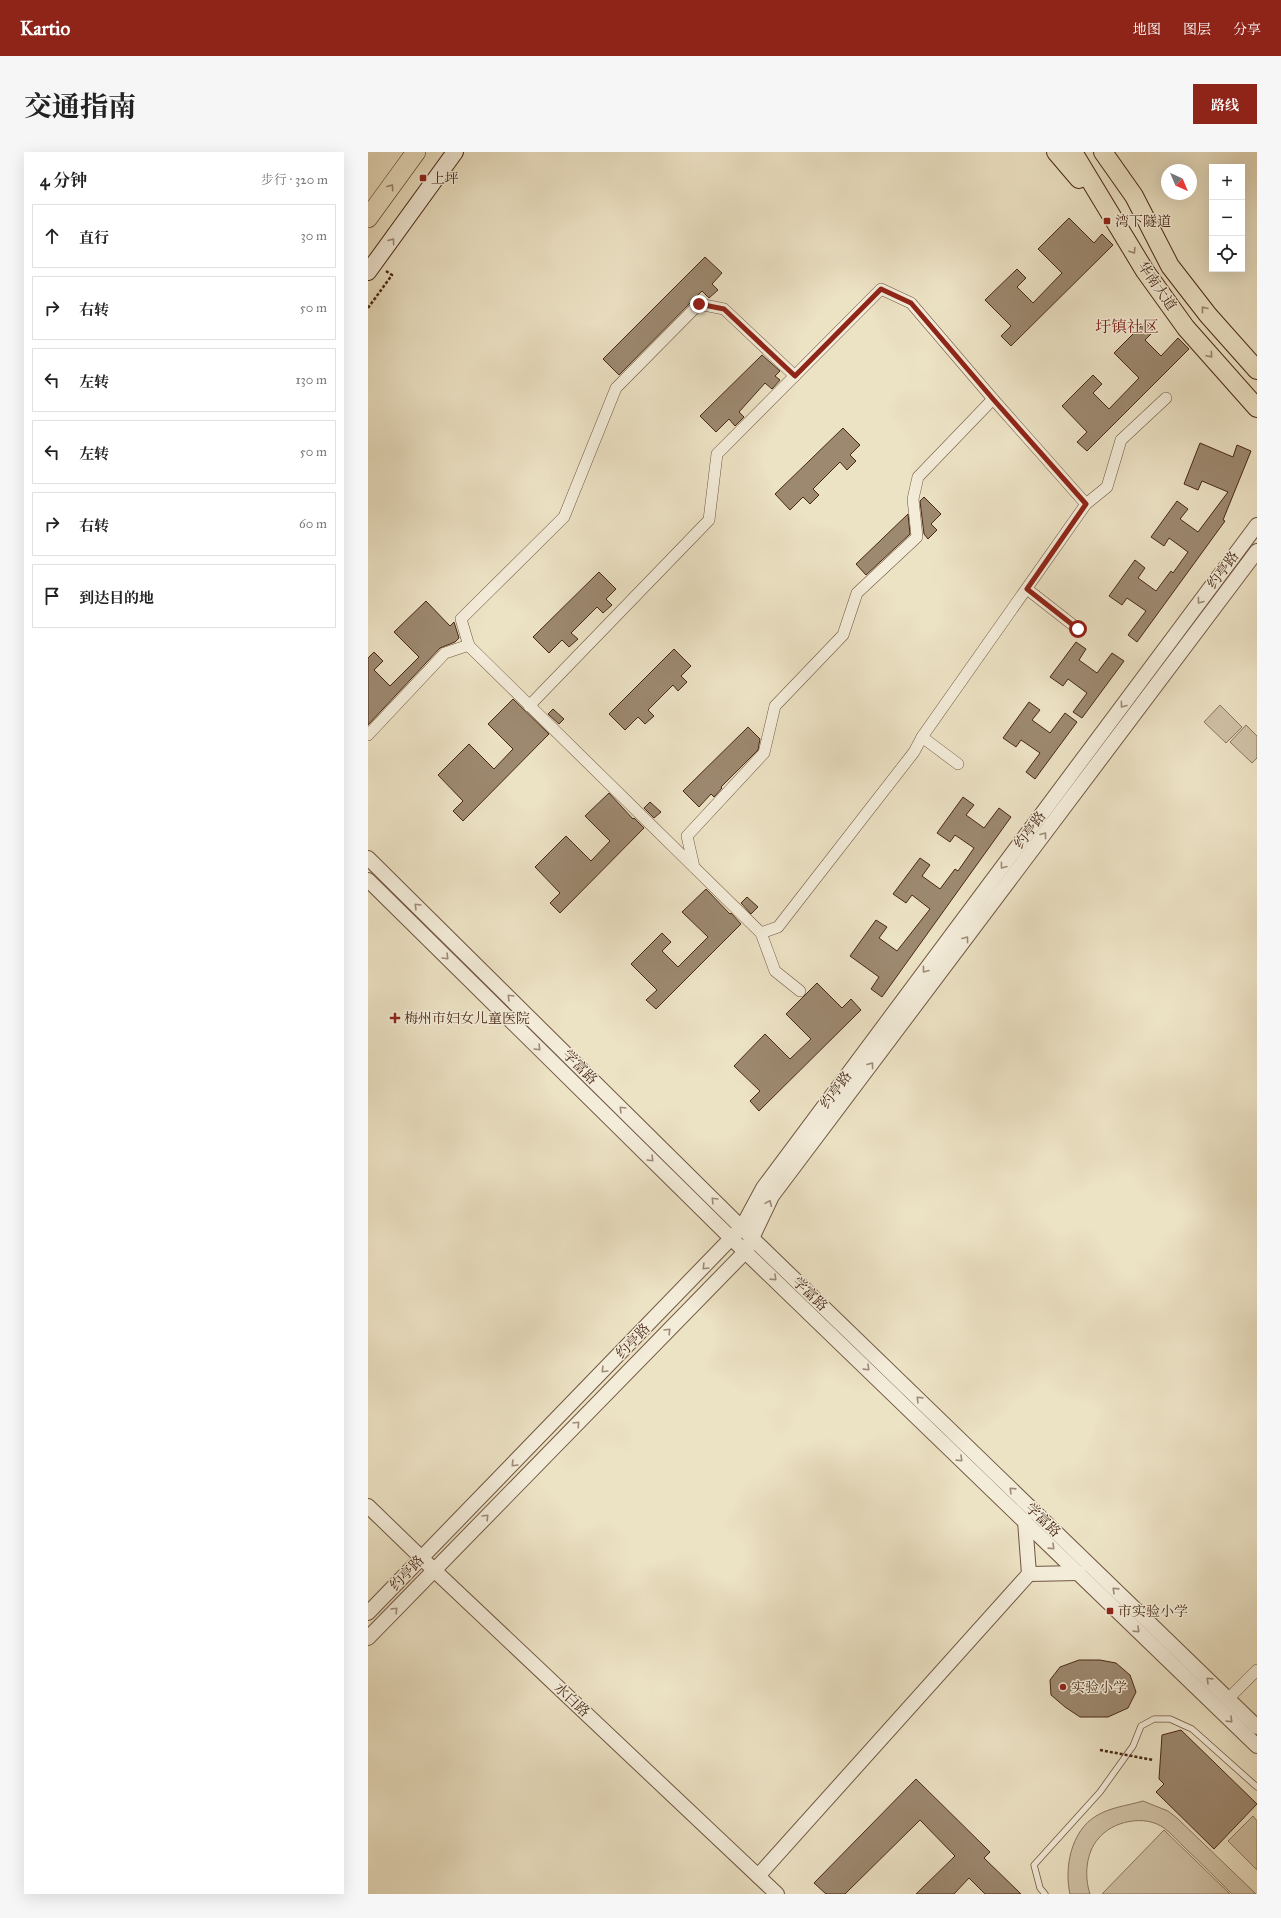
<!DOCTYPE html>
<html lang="zh">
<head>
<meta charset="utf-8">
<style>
	:root { --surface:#fff; --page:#f6f6f6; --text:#222; --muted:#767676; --line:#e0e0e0; --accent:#8f2418 }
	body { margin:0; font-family:"IM FELL Great Primer","Noto Serif SC",serif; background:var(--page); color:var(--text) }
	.controls { position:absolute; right:12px; top:12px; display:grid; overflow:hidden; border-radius:0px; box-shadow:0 4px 16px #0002 }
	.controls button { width:36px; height:36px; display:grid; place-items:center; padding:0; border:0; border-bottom:1px solid var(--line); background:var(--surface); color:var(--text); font:20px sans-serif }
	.compass { position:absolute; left:793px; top:12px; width:36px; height:36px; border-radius:50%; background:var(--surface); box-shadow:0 4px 16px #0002; rotate:136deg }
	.stop { position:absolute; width:12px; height:12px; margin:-9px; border:3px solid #8f2418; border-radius:50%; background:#fff }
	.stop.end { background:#8f2418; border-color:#fff; box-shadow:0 1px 4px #0008 }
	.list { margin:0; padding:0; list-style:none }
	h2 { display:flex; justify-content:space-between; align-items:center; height:52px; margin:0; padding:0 16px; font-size:17px }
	h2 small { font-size:13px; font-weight:400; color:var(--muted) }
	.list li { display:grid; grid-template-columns:26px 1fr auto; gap:12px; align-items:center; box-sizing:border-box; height:64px; margin:0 8px 8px; padding:0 8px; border:1px solid var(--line); border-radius:0px }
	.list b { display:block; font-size:15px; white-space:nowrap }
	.list em { font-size:13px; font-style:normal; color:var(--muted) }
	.icon { flex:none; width:22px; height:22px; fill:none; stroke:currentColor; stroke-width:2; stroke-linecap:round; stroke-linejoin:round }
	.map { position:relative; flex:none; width:889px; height:1742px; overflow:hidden; border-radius:0px }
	header { display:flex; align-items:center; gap:24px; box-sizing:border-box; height:56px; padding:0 20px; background:var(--accent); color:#fff }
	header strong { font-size:19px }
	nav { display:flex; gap:22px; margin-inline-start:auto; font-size:14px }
	.intro { display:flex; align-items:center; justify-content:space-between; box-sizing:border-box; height:96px; padding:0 24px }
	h1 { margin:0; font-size:28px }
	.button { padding:10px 18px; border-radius:0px; background:var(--accent); color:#fff; font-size:14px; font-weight:700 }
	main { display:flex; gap:24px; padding:0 24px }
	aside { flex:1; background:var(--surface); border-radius:0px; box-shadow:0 4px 16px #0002 }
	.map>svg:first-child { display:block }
	.green { fill:#d0c2a6; stroke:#8c755e }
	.building { fill:#9d8970; stroke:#482815 }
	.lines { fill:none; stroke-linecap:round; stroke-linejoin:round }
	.service-casing { stroke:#715641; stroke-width:7 }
	.minor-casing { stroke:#715641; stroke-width:12 }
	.tertiary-casing { stroke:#715641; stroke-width:16 }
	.secondary-casing { stroke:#482815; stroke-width:18 }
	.primary-casing { stroke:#482815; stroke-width:20 }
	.trunk-casing { stroke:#482815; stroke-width:20 }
	.path { stroke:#482815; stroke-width:2.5; stroke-dasharray:3 2; stroke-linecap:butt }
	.service { stroke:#f3ecd9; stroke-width:5.5 }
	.minor { stroke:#f3ecd9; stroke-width:11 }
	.tertiary { stroke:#f3ecd9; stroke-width:14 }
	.secondary { stroke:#f3ecd9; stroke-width:16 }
	.primary { stroke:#ece2c4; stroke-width:18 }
	.trunk { stroke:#ece2c4; stroke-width:19 }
	.path-bridge { stroke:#482815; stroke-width:2.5; stroke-dasharray:3 2; stroke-linecap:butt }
	.oneway { stroke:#9a856c }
	.oneway2 { stroke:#9e8a77 }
	.route { stroke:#8f2418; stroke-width:5 }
	.poi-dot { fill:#8f2418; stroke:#f3ecd9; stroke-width:1.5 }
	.labels { text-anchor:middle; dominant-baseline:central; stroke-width:3; stroke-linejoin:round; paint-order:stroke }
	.poi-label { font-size:14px; fill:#482815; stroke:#f3ecd9; text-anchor:start }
	.street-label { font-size:14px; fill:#482815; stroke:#f3ecd9 }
	.quarter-label { font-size:16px; fill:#7a1f14; stroke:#f3ecd9 }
</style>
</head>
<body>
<header>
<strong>Kartio</strong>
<nav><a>地图</a><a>图层</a><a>分享</a></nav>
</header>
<div class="intro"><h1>交通指南</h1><a class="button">路线</a></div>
<main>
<aside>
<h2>4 分钟<small>步行 · 320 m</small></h2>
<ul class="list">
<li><svg class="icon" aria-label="ahead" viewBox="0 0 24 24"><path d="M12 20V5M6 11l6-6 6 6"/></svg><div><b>直行</b></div><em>30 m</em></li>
<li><svg class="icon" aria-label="right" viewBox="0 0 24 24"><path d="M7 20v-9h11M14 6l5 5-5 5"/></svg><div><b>右转</b></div><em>50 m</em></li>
<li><svg class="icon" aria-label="left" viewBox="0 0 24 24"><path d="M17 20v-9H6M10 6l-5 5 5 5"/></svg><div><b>左转</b></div><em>130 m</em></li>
<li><svg class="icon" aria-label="left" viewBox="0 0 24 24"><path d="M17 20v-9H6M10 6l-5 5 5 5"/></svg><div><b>左转</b></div><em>50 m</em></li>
<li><svg class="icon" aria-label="right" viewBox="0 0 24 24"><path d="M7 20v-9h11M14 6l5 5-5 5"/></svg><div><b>右转</b></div><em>60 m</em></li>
<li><svg class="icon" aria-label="arrive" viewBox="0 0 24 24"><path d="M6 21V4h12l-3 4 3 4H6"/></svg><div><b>到达目的地</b></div></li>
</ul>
</aside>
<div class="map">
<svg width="889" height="1742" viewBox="0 0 889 1742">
	<rect width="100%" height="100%" fill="#ece2c4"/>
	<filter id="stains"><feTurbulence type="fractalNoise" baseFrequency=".005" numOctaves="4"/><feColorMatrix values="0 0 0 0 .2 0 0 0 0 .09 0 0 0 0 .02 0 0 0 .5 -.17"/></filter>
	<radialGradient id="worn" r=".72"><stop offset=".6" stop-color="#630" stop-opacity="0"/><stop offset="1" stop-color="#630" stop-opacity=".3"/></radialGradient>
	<g class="green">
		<polygon points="852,553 874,575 858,591 836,570"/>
		<polygon points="878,573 889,584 889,606 884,611 862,590"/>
		<path d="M775,1649L800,1659L809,1666L888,1742H864C849,1727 834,1712 818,1697C811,1690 804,1682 796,1676C777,1662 744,1669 730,1687C718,1701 716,1724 722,1742H702C696,1716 703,1679 728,1664C743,1655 758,1654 775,1649Z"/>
		<polygon points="885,1664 889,1669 889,1718 860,1689"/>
		<polygon points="796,1678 862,1742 734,1742"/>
	</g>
	<g class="building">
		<polygon points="701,66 726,91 734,82 745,93 643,194 633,184 643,174 617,148 649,117 658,126 649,135 665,151 694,121 670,97"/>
		<polygon points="337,105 354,121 344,132 350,138 341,146 334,139 251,223 235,207"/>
		<polygon points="777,170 786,179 777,188 793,204 810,186 821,197 719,299 709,290 719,280 694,254 725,223 734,232 725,241 741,257 771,226 746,201"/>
		<polygon points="394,203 412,219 407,224 412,228 404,237 397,231 371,260 376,265 367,274 361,267 348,280 332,264"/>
		<polygon points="475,276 492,293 482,303 488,309 479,318 472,310 445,337 451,343 442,352 435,345 422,358 407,342"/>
		<polygon points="832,291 865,305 869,293 883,299 855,368 857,369 769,490 760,483 778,459 759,446 754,453 741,444 767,408 777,416 770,426 788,439 803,419 805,421 820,400 801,386 796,394 783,385 809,349 820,357 812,367 830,380 860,340 834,329 830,338 816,332"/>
		<polygon points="556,345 573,362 563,372 569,378 560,387 556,382 552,349"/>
		<polygon points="540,362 542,382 498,423 488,412"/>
		<polygon points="231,420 248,437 238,447 244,453 235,461 229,455 203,481 210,487 201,495 194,488 181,501 165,485"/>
		<polygon points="58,449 82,474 86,470 91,486 87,490 72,496 0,573 0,506 6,500 15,509 6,518 22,534 51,505 26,480"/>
		<polygon points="708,490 718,497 711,508 729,521 744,501 756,509 714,566 705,560 719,541 700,527 695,534 682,525"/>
		<polygon points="306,497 323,514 313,524 319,530 310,539 305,533 280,558 286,564 277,572 270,565 257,578 241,562"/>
		<polygon points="145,547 181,582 95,669 85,659 95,649 70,623 101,592 126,617 145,597 120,572"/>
		<polygon points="661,550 672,558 664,568 682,581 697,561 709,570 667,627 658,620 672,601 653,588 648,595 635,586"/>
		<polygon points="185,557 196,567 191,572 180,562"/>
		<polygon points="380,575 392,587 390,598 353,635 354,636 346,645 343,642 331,655 315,639"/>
		<polygon points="241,641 265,667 266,666 276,676 192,761 182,751 192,741 167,715 198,684 223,709 242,689 217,664"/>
		<polygon points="595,645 606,653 598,663 616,676 631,656 643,665 514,845 503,837 511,825 482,804 508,768 519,775 511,786 529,799 562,757 544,743 538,751 525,742 552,706 562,713 554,724 572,737 587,717 590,719 606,696 587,683 582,690 569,681"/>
		<polygon points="282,650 293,660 286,666 276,656"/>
		<polygon points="338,737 362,762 363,761 373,772 288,857 278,848 289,838 263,812 294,781 303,790 294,799 310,815 340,785 314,760"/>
		<polygon points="379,745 390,755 383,762 373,751"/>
		<polygon points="449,831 474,856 483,847 493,858 391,959 382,949 392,939 366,914 397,882 422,907 443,887 418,862"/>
		<polygon points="711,1508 732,1508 748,1511 762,1523 768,1540 760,1556 740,1565 712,1565 697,1555 683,1543 682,1528 692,1515"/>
		<polygon points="813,1578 889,1652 846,1697 788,1640 796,1632 791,1627 794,1583"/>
		<polygon points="548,1627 622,1700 616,1706 653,1742 617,1742 601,1726 586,1742 548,1742 587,1704 552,1668 477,1742 458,1742 446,1731"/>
	</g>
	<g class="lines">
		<g class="service-casing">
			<polyline id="service" points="677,1742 672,1736 666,1713 732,1640 765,1594 773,1574 786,1567 802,1567 824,1577 889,1635"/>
		</g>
		<g class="minor-casing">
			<g id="minor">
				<polyline points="427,224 356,157 331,152 248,236 196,365 93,467 101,494 393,781 410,775 546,600 554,585 590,612"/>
				<polyline points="659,437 710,477"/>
				<polyline points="161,554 341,368 349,302 513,137 543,151 625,247 718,352"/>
				<polyline points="0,583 77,501 101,493"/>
				<polyline points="554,585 718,352 739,335 753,288 798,246"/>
				<polyline points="326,715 319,684 396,601 407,554 475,483 489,441 549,385 545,347 550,325 625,247"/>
				<polyline points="393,781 407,819 432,839"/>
				<polyline points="860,1547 889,1518"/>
			</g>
		</g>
		<g class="tertiary-casing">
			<g id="tertiary">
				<polyline points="0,706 385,1087 889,1575"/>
				<polyline points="0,728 364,1087 889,1594"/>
				<polyline points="0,1354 66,1418 409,1742"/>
				<polyline points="661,1422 711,1421"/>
				<polyline points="0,1461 374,1075 395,1036 889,373"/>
				<polyline points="0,1486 378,1099 404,1044 889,399"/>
				<polyline points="390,1724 661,1422 657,1369"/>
			</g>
		</g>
		<g class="secondary-casing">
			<polyline id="secondary" points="0,120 87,0"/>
		</g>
		<g class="primary-casing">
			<g id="primary">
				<polyline points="688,0 711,27"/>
				<polyline points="705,0 777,119 818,176 889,256"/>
				<polyline points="735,0 766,44 802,114 840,163 889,218"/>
			</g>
		</g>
		<g class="trunk-casing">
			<polyline id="trunk" points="0,66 48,0"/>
		</g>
		<polyline class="path" points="0,156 24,123 18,119"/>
		<use href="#service" class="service"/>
		<use href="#minor" class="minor"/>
		<use href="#tertiary" class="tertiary"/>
		<use href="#secondary" class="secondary"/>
		<use href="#primary" class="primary"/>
		<use href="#trunk" class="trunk"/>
		<polyline class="path-bridge" points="732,1598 785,1608"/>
	</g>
	<defs><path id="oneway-chevron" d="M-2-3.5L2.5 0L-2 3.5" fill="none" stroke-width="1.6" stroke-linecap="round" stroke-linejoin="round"/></defs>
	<g class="oneway">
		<use href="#oneway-chevron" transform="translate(23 35) rotate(-54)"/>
		<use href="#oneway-chevron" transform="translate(765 99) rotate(58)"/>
		<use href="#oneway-chevron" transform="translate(836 157) rotate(-128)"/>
		<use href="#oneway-chevron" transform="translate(842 203) rotate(49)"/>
	</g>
	<g class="oneway2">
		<use href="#oneway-chevron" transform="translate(24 89) rotate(-53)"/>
		<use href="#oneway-chevron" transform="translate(832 449) rotate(127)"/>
		<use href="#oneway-chevron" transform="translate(755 553) rotate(127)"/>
		<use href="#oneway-chevron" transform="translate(676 683) rotate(-53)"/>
		<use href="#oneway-chevron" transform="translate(635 714) rotate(127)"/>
		<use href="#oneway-chevron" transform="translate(49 754) rotate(-135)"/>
		<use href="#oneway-chevron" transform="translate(598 787) rotate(-53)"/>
		<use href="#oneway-chevron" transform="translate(78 805) rotate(45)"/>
		<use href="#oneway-chevron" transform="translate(557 818) rotate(127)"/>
		<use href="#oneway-chevron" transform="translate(142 845) rotate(-135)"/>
		<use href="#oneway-chevron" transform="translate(170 896) rotate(45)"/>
		<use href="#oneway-chevron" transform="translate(503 913) rotate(-53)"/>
		<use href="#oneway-chevron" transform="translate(254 957) rotate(-135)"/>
		<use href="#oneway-chevron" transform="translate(283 1007) rotate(45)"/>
		<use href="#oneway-chevron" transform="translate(346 1048) rotate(-135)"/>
		<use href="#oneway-chevron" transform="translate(401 1051) rotate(-66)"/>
		<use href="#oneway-chevron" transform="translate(337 1115) rotate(134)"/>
		<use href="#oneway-chevron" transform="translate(406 1126) rotate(44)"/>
		<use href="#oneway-chevron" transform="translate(300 1179) rotate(-46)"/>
		<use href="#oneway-chevron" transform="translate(499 1216) rotate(44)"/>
		<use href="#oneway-chevron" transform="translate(236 1218) rotate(134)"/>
		<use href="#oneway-chevron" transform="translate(551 1247) rotate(-136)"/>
		<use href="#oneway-chevron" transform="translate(209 1272) rotate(-46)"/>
		<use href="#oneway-chevron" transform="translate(592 1307) rotate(44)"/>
		<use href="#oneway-chevron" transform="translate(146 1312) rotate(134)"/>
		<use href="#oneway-chevron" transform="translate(644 1338) rotate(-136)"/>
		<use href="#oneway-chevron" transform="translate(118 1365) rotate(-46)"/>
		<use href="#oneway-chevron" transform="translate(684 1395) rotate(44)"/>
		<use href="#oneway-chevron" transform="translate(747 1438) rotate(-136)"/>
		<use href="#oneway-chevron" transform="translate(27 1458) rotate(-46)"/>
		<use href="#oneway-chevron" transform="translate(769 1478) rotate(44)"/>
		<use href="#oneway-chevron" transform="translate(841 1528) rotate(-136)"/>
		<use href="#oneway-chevron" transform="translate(862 1568) rotate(44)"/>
	</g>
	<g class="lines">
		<polyline class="route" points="331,152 356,157 427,224 513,137 543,151 625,247 718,352 659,437 710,477"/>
	</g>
	<g class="poi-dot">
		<rect x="51" y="22" width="8" height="8" rx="2"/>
		<rect x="735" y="65" width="8" height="8" rx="2"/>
		<path d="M25 860h4v4h4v4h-4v4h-4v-4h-4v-4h4z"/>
		<rect x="738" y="1455" width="8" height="8" rx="2"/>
		<circle cx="695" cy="1535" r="4"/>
	</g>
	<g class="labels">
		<g class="poi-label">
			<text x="63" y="26">上坪</text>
			<text x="747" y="69">湾下隧道</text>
			<text x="36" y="866">梅州市妇女儿童医院</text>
			<text x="750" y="1459">市实验小学</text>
			<text x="703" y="1535">实验小学</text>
		</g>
		<g class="street-label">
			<text transform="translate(789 134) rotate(55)">华南大道</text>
			<text transform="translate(855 418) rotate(-53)">约亭路</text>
			<text transform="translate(662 678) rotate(-53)">约亭路</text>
			<text transform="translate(212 915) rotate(45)">学富路</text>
			<text transform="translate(468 938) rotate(-53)">约亭路</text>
			<text transform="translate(442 1142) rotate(44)">学富路</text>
			<text transform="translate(265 1189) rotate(-46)">约亭路</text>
			<text transform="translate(675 1368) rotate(44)">学富路</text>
			<text transform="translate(39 1421) rotate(-46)">约亭路</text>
			<text transform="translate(204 1548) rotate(43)">水白路</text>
		</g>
		<g class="quarter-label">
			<text x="759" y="174">圩镇社区</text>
		</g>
	</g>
	<rect width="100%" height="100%" filter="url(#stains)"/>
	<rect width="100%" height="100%" fill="url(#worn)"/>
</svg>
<div class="controls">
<button>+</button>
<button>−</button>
<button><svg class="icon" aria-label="locate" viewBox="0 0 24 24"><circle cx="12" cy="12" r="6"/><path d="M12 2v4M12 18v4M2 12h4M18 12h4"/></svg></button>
</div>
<svg class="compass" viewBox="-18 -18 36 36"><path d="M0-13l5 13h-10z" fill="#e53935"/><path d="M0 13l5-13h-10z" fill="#767676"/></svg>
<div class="stop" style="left:710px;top:477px"></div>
<div class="stop end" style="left:331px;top:152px"></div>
</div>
</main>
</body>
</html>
